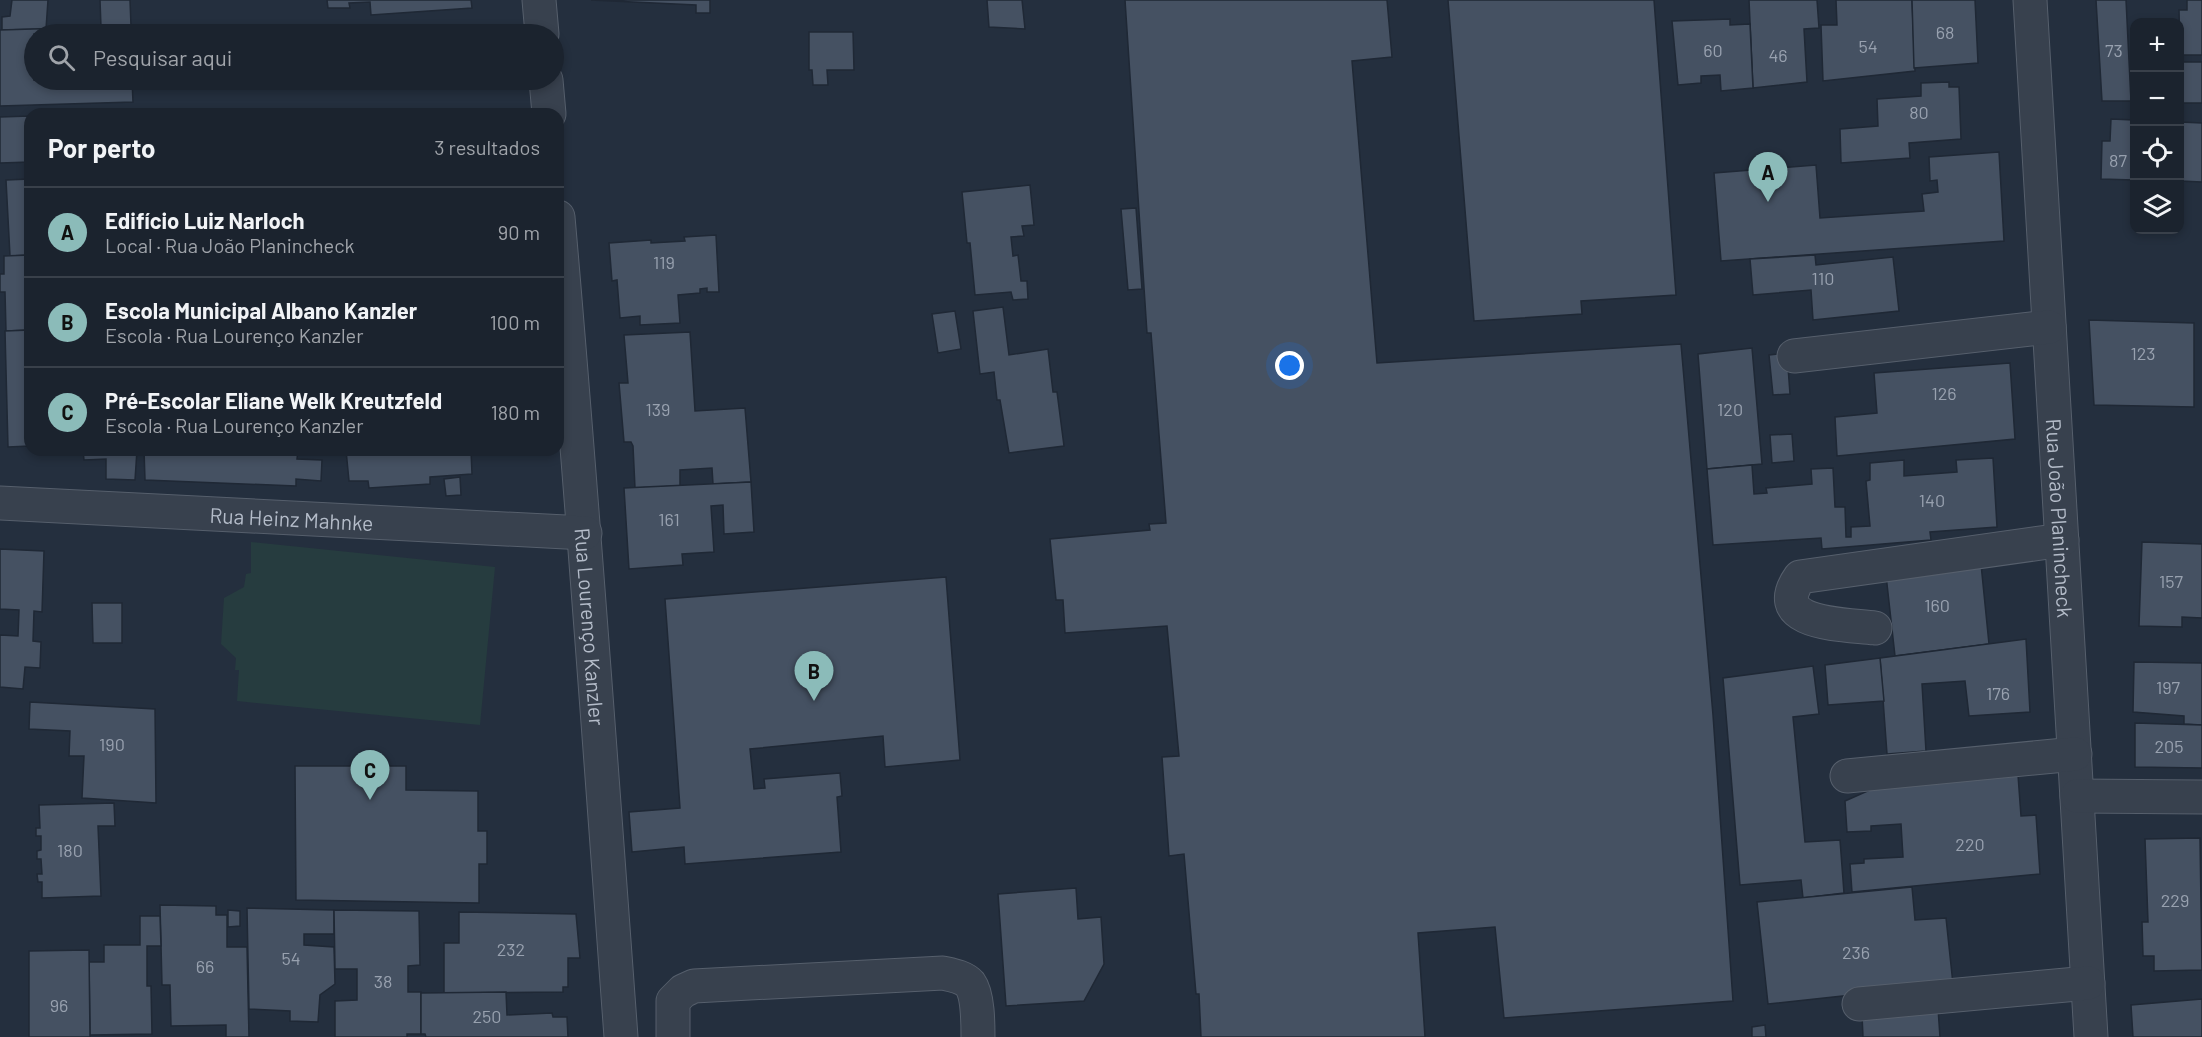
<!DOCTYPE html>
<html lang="pt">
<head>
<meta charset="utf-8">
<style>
	:root { --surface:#1b232e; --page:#282f3a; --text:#f1f3f6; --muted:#a0a4aa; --line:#39404a; --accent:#8bbbb9 }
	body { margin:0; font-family:Barlow,sans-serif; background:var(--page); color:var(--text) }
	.controls { position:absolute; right:18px; top:18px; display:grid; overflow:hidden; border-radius:12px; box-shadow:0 3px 9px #0003 }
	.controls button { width:54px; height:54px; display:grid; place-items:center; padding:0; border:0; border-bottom:2px solid var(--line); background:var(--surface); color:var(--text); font:30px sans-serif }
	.you { position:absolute; left:1290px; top:366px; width:21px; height:21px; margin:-15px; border:4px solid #fff; border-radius:50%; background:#1a73e8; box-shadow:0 0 0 9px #1a73e833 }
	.badge { display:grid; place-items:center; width:39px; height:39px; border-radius:50%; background:var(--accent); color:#111; font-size:20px; font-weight:700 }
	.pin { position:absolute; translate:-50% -50px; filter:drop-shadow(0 2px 3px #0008) }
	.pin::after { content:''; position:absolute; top:32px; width:21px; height:18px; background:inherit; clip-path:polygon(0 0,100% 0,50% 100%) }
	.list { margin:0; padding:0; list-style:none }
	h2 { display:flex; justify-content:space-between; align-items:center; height:78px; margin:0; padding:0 24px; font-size:26px }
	h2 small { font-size:20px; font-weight:400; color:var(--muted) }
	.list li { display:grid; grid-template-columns:39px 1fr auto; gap:18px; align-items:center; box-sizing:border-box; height:90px; padding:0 24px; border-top:2px solid var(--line) }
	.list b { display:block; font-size:22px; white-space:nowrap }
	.list p { margin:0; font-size:20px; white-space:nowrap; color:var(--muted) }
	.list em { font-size:20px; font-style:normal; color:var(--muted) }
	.icon { flex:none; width:33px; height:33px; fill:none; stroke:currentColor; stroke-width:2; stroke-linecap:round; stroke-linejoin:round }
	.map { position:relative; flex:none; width:2202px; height:1037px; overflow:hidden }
	.search { position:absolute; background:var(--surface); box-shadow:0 3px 9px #0003; left:24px; top:24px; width:540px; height:66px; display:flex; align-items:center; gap:15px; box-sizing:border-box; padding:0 21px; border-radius:33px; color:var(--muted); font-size:22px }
	.panel { position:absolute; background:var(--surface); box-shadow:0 3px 9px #0003; left:24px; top:108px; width:540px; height:348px; border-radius:18px }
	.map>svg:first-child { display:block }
	.green { fill:#263c3f }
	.building { fill:#455162; stroke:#1f2835; stroke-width:1.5 }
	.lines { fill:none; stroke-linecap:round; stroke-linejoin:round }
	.minor-casing { stroke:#565f6c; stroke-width:35 }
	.minor { stroke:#38414e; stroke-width:33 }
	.labels { text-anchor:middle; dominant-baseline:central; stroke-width:4.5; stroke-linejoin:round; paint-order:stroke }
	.number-label { font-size:18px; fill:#98a1af }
	.street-label { font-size:21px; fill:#b4bcc9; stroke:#1d2633 }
</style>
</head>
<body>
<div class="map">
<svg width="2202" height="1037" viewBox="0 0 2202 1037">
	<rect width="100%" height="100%" fill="#242f3e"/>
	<polygon class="green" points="251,542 495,567 480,725 237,701 239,670 235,670 236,658 221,644 224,598 244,587 246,574 251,573"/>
	<g class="building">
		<polygon points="12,0 48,0 46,29 2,30 2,17 10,16"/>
		<polygon points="100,0 130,0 131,26 101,27"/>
		<polygon points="327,0 471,0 472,8 371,15 370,2 349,3 350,8 328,8"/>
		<polygon points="591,0 710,0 710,13 696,13 696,5"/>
		<polygon points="987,0 1022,0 1025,29 989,27"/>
		<polygon points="1125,0 1387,0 1392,57 1352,61 1377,363 1681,344 1713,715 1733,1001 1504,1018 1495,927 1418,933 1425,1037 1201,1037 1199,994 1196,994 1184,854 1169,856 1162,757 1179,756 1167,626 1065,633 1063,600 1056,600 1050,539 1150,530 1149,524 1166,523 1151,333 1147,333"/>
		<polygon points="1448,0 1654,0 1676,295 1581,301 1582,314 1474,321"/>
		<polygon points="1749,0 1817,0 1819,28 1804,29 1807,82 1753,88"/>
		<polygon points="1836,0 1912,0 1915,71 1823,81 1821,25 1837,25"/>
		<polygon points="1912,0 1975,0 1978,63 1914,68"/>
		<polygon points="2096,0 2126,0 2131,101 2102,101"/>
		<polygon points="2187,0 2202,0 2202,55 2180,55 2179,10 2187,10"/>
		<polygon points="1730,19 1730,25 1750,24 1753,88 1721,91 1720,75 1701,76 1701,83 1678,85 1672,21"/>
		<polygon points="98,27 99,34 34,34 34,80 132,80 133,102 0,106 0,30"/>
		<polygon points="184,27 231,28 231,34 184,34"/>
		<polygon points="809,32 853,32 854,70 827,70 828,85 813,85 812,70 809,70"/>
		<rect x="2180" y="62" width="22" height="41"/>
		<polygon points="1949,82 1949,87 1959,87 1961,139 1909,143 1910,158 1841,163 1840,129 1878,126 1877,99 1921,96 1921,83"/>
		<polygon points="30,116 30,162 0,163 0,117"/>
		<polygon points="2111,119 2134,120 2134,180 2101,179 2102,141 2110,141"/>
		<polygon points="2180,122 2202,123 2202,182 2180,181"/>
		<polygon points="1999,152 2004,241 1721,261 1714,173 1816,165 1820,218 1924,211 1922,194 1938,192 1937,180 1930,181 1929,157"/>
		<polygon points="30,179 30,255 10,256 6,180"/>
		<polygon points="1030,185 1034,225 1022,226 1024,236 1011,237 1013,256 1018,255 1021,281 1027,281 1028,299 1013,300 1011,292 975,295 970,243 967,243 962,192"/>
		<polygon points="1136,208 1142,289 1128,290 1121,209"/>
		<polygon points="716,235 719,292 707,292 707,288 700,289 700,293 678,295 680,323 640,325 640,316 620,318 617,280 612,281 609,243 651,240 651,243 685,241 684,237"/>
		<polygon points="30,255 30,330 6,331 5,292 0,292 0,274 4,274 4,256"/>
		<polygon points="1815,255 1816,265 1893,257 1899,311 1813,320 1811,290 1753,295 1750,259"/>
		<polygon points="1003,307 1009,355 1048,349 1053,392 1057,392 1064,446 1009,453 1000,400 997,400 994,372 980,374 973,311"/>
		<polygon points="955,311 961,349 938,353 932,314"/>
		<polygon points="2089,320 2194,323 2194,407 2094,405"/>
		<polygon points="30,330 30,446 8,447 5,331"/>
		<polygon points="690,332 695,411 745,408 751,482 713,484 712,468 680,470 680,486 635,488 633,446 631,442 624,442 619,383 628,383 624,335"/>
		<polygon points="1752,348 1762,464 1707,469 1698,354"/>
		<polygon points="1787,353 1790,394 1773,395 1769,355"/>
		<polygon points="2010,363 2015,439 1837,456 1835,417 1877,413 1874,373"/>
		<polygon points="1792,434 1794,461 1772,463 1770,435"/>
		<polygon points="83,450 137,450 135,480 106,479 106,459 84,460"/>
		<polygon points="144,450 298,450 297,459 322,460 321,481 296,479 296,486 145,480"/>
		<polygon points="346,450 471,450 472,474 430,477 430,484 369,488 368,481 349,481"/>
		<polygon points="1993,458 1997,527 1930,532 1931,540 1822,549 1821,538 1713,545 1707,469 1752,465 1754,494 1767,493 1766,488 1812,484 1811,469 1833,468 1835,507 1845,507 1846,537 1851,537 1851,527 1870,526 1866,481 1870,480 1870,463 1904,460 1904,476 1957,472 1956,460"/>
		<polygon points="460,477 461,495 446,496 444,479"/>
		<polygon points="751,482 754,532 724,534 723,505 711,506 714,552 682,554 683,565 629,569 624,488"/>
		<polygon points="2142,542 2202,544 2202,618 2182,617 2182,627 2139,626"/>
		<polygon points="0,549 44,551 42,612 34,611 33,641 41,642 40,668 25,667 23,689 0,687 0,635 18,636 19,610 0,609"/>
		<polygon points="1980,554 1989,644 1895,656 1885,566"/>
		<polygon points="946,577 960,760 885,767 883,736 750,749 754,789 765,788 764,779 840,773 842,796 837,797 841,852 685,864 684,847 632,852 629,812 680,808 665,599"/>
		<polygon points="92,603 122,603 122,643 93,643"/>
		<polygon points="2026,639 2030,712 1969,716 1965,681 1922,684 1926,751 1887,754 1880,658"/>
		<polygon points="1880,658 1884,701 1828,705 1825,665"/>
		<polygon points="2134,662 2202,663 2202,725 2184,724 2184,716 2133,712"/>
		<polygon points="1813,666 1819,714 1793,717 1805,842 1840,840 1844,893 1803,898 1801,880 1740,885 1723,678"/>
		<polygon points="30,702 155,709 156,803 82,798 84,756 69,756 70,731 29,729"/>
		<polygon points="2135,723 2202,725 2202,768 2135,767"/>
		<polygon points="295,766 406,766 406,790 478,791 478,831 487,831 487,864 479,864 479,903 296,900"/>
		<polygon points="2018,775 2021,816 2036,815 2040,874 1852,892 1850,864 1864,863 1864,859 1903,857 1901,824 1871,826 1871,831 1847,832 1845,801 1881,785"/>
		<polygon points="114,803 115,826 98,826 101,896 42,898 42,882 38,882 37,874 42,874 41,859 37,859 37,851 41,850 41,836 36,836 36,828 40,828 39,805"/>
		<polygon points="2200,838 2202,970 2154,971 2154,956 2143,956 2142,922 2148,922 2145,839"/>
		<polygon points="1912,887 1915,920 1946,918 1953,984 1768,1004 1757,902"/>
		<polygon points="1076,888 1078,919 1101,917 1104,964 1084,1001 1006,1006 998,894"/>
		<polygon points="160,905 216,906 216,915 227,915 227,947 247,947 249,1037 226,1037 226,1025 171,1026 170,985 162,985"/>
		<polygon points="247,908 334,910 334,934 304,934 304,945 334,947 335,984 320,995 318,1022 290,1021 290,1011 249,1009"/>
		<polygon points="228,910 240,911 240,926 228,927"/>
		<polygon points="334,910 419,911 420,965 408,966 408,992 421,992 421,1034 407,1034 407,1037 335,1037 335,1001 357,1000 357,969 335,969"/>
		<polygon points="459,912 576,914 580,958 568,958 568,987 563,987 563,992 444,993 444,943 459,943"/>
		<polygon points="140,916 160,916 161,946 147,946 147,986 151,986 152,1034 90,1035 89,962 104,962 104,945 140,945"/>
		<polygon points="89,950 90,1037 29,1037 29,951"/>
		<polygon points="506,992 507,1015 552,1013 553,1017 567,1017 568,1037 426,1037 425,1034 421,1034 421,993"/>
		<polygon points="2202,999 2202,1037 2133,1037 2131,1005"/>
		<polygon points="1938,1008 1940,1037 1863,1037 1862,1015"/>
		<polygon points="1765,1025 1766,1037 1752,1037 1752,1027"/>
	</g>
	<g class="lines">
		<g class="minor-casing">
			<g id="minor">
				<polyline points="539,0 542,34"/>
				<path id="s1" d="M2030,0L2091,1037"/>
				<polyline points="546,80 549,114"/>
				<path id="s2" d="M558,217C582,490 601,764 621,1037"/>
				<polyline points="1794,356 2049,327"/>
				<path id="s3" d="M0,503L585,533"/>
				<path d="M1875,628C1846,624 1765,626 1800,577L2062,540"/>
				<polyline points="1847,776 2075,754"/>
				<polyline points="2077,796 2202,797"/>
				<polyline points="1859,1004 2088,983"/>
				<path d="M673,1037V1001L683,991L694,986L943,973C952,975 964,977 970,984C978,995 978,1024 978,1037"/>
			</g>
		</g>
		<use href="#minor" class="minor"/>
	</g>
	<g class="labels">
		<g class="number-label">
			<text x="1945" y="32">68</text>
			<text x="1868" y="46">54</text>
			<text x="1713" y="50">60</text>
			<text x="2114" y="50">73</text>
			<text x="1778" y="55">46</text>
			<text x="1919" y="112">80</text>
			<text x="2118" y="160">87</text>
			<text x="664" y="262">119</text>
			<text x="1823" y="278">110</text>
			<text x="2143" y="353">123</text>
			<text x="1944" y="393">126</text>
			<text x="658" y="409">139</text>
			<text x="1730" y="409">120</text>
			<text x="1932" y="500">140</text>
			<text x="669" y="519">161</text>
			<text x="2171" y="581">157</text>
			<text x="1937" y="605">160</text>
			<text x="2168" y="687">197</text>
			<text x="1998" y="693">176</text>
			<text x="112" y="744">190</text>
			<text x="2169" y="746">205</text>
			<text x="1970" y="844">220</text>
			<text x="70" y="850">180</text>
			<text x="2175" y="900">229</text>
			<text x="511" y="949">232</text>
			<text x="1856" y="952">236</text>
			<text x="291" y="958">54</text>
			<text x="205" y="966">66</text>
			<text x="383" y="981">38</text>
			<text x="59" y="1005">96</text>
			<text x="487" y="1016">250</text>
		</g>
		<g class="street-label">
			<text stroke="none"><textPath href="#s3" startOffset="292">Rua Heinz Mahnke</textPath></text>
			<text stroke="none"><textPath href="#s1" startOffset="519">Rua João Planincheck</textPath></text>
			<text stroke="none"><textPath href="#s2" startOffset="411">Rua Lourenço Kanzler</textPath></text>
		</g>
	</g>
</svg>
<div class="controls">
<button>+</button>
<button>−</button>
<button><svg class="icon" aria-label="locate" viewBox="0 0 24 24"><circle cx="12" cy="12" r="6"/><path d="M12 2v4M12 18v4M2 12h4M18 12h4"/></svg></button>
<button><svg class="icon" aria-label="layers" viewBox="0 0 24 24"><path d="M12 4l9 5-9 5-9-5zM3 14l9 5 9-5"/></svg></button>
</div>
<div class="you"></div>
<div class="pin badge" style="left:1768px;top:202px">A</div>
<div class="pin badge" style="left:814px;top:701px">B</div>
<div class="pin badge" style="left:370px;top:800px">C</div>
<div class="search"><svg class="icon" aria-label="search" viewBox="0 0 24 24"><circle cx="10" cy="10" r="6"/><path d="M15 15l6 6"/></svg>Pesquisar aqui</div>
<section class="panel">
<h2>Por perto<small>3 resultados</small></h2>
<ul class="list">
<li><span class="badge">A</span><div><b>Edifício Luiz Narloch</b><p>Local · Rua João Planincheck</p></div><em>90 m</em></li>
<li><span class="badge">B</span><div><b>Escola Municipal Albano Kanzler</b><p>Escola · Rua Lourenço Kanzler</p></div><em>100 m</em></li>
<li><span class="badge">C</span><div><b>Pré-Escolar Eliane Welk Kreutzfeld</b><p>Escola · Rua Lourenço Kanzler</p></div><em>180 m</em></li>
</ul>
</section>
</div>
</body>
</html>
